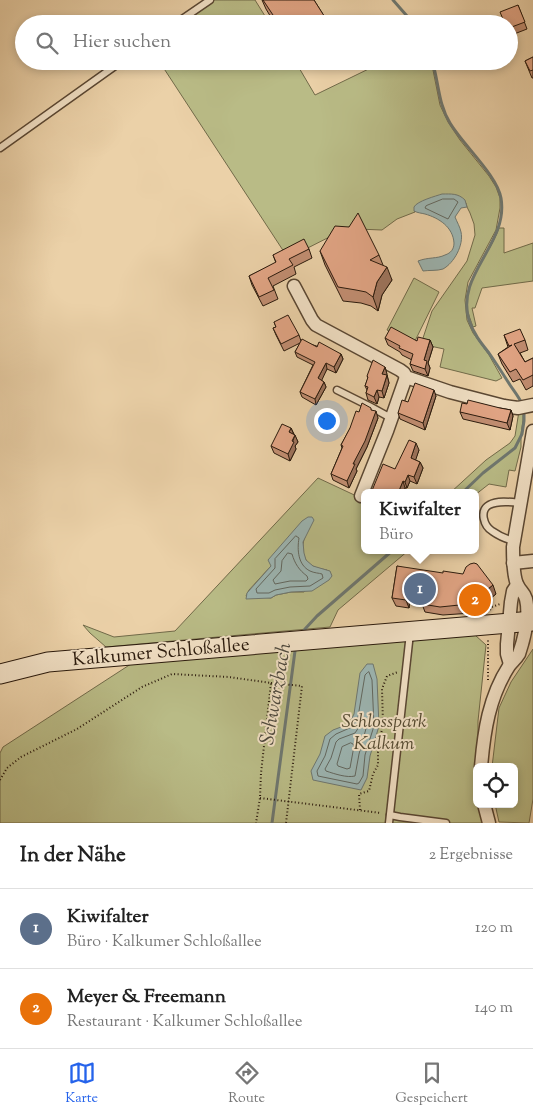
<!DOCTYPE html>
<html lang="de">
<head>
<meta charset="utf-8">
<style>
	:root { --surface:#fff; --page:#f2f2f2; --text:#222; --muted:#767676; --line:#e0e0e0; --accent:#2563eb }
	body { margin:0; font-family:"Sorts Mill Goudy",serif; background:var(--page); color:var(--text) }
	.controls { position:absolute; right:15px; bottom:15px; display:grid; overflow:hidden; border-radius:8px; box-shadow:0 2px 8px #0003 }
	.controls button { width:45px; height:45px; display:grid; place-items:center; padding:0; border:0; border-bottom:1px solid var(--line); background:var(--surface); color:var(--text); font:25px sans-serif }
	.you { position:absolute; left:326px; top:420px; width:18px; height:18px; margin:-12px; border:4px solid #fff; border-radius:50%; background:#1a73e8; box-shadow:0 0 0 8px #1a73e833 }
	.badge { display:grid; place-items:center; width:32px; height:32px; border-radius:50%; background:var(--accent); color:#fff; font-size:16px; font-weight:700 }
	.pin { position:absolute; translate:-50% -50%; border:2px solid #fff; box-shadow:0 1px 5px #0006 }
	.popup { position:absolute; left:361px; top:489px; width:118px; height:65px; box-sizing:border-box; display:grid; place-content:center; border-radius:8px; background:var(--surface); filter:drop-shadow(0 1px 4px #0005); font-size:16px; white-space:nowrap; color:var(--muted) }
	.popup b { font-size:19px; color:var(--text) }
	.popup::after { content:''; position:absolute; left:50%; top:100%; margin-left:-10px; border:10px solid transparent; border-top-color:var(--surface) }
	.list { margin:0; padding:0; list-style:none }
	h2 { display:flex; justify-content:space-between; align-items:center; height:65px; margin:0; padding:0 20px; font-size:21px }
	h2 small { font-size:16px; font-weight:400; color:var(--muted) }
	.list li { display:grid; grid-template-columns:32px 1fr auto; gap:15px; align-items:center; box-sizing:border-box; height:80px; padding:0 20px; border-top:1px solid var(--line) }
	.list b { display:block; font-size:19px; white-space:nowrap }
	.list p { margin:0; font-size:16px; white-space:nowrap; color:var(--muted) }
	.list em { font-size:16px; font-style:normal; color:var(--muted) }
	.icon { flex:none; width:28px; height:28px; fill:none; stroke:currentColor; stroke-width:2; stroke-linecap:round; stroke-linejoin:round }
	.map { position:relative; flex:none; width:533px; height:823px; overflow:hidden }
	.search { position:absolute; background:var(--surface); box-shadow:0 2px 8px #0003; left:15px; right:15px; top:15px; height:55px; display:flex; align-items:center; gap:12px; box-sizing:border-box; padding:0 18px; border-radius:28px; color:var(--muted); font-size:19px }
	.sheet { height:225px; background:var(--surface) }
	nav { display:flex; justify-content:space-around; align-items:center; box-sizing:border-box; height:70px; border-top:1px solid var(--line); background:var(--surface); font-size:14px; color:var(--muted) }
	nav a { display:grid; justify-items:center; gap:2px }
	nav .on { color:var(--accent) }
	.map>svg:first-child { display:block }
	.green { fill:#b9bb86; stroke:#716a49; fill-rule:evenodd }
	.water { fill:#9cb5b2; stroke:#6e7770 }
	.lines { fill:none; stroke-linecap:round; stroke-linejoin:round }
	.shore { stroke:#62675f; stroke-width:1 }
	.stream { stroke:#6e7770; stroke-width:3 }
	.lane-casing { stroke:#5a4733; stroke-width:9 }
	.street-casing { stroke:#5a4733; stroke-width:15 }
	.secondary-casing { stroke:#29190c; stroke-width:21 }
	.path { stroke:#29190c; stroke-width:2; stroke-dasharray:1 2.5; stroke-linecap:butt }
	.lane { stroke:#f2e1c6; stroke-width:6 }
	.street { stroke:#f2e1c6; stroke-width:12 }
	.secondary { stroke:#f2e1c6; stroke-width:19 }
	.wall { fill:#c28e72; stroke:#29190c }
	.shaded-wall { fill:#9e745d; stroke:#29190c }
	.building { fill:#e2a585; stroke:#29190c }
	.labels { text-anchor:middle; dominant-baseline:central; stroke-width:4; stroke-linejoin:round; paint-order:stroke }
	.street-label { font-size:19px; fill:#29190c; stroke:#f2e1c6 }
	.park-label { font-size:19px; font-style:italic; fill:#544a31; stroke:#f2e1c6 }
	.water-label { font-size:20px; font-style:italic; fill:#4c483e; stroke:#f2e1c6 }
</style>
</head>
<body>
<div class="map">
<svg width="533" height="823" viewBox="0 0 533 823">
	<rect width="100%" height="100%" fill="#ebd1a8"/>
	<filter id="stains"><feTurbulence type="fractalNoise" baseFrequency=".004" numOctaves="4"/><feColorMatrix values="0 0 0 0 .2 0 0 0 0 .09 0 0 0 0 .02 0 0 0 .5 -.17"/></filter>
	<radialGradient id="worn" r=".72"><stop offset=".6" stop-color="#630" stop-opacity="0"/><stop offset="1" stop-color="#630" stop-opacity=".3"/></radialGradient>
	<g class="green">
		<polygon points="214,0 255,0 270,24 180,24"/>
		<polygon points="159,61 295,61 315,95 385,61 430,61 433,70 440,105 448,122 460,140 489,176 496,187 500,198 500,208 496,230 468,282 465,300 467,320 473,333 489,355 502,378 496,381 440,367 444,349 421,344 432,311 467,261 475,235 474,224 470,213 467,207 466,203 414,211 415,212 397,219 382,230 357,229 355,224 288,258"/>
		<path d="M499,228H504V253L533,243V281L482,288L475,308H472L476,326L473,327C471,321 468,314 467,308C465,278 490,254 499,228Z"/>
		<polygon points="414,278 439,292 413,345 387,330"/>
		<polygon points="519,411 523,411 523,420 521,434 521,447 515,471 509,470 506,487 489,484 475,495 475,493 450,493 486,460 510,443 515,436"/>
		<path d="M318,478L365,500L364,503L365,504V550H409L338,610L330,627L106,647L90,633L83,625L114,637L175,631ZM305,537C301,546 302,559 311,565C315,568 322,569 327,570L304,592H291L276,595L271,598L246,596L249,590L271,566Z"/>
		<polygon points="475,635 486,645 478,721 478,767 477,767 477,804 479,804 484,823 0,823 0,753 3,747 134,662"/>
		<polygon points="533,649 533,799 529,823 499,822 495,804 514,804 514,767 492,767 499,708 511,682"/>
	</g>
	<g class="water">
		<path d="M442,194C451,194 458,193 465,200L467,207L461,208L455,217C457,222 460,227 461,232C464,245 454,263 443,269C437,271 429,270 423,271L418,261C428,257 437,259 445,255C451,253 454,249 454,243C453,227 439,218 425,214C421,213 418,213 414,211C414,210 414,208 414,207C417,201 436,196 442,194Z"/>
		<polygon points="308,517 312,517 314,520 303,542 304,553 306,560 313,566 330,571 332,576 329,580 312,591 291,592 276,595 271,598 246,599 247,593 271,566 268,560 302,521"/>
		<polygon points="367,664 373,664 377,679 379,726 370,756 367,778 361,790 313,780 311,771 320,754 325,736 333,730 349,724 354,714 360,673"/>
	</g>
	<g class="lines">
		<g class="shore">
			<polygon points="443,199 454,199 458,202 448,219 427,209 425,208 426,206"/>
			<path d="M296,536L299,538C297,550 298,565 310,571C314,573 319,573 322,574L323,578L310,586L290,587L275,590L269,593H257L256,589L275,568V559Z"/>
			<path d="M288,553L292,554C295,564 299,570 307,576L308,579L306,581H290L275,584L273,580L281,571L282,561Z"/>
			<polygon points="369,672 372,680 374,726 365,755 363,776 359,783 357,784 318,776 317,771 325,756 330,739 336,734 352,727 358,717 365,675 367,673"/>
			<path d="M365,720L367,722V725L359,754L355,776C347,778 335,774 326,771L325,769L331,758L336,742L339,739L355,733L363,721Z"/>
			<polygon points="351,743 353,744 354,746 350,768 347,769 338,766 337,764 342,747"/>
		</g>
		<g class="stream">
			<polyline points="393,0 414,24"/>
			<path d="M432,61C439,82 438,104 450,123C463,145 497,175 501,198C509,244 455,274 469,320C473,333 481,343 489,353C496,363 503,374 510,385C514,391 519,397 522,404"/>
			<polyline points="462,493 483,473 515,448 522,434 524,421 524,410"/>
			<polyline points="303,633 305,629 317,616 393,550"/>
			<polyline points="272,823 295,651 296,648"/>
		</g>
		<g class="lane-casing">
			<g id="lane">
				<polyline points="175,24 210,0"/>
				<polyline points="0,148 122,61"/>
				<polyline points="337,390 369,406 391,418"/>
				<path d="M514,541C506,539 499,536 492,531C484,526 479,511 489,505C498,500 511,502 520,503"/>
				<polyline points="390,815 400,817 446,823"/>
				<polyline points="389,823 410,633"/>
			</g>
		</g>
		<g class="street-casing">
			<g id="street">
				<polyline points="294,286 312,320 316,325 400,370 404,373 406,377 450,392 504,406 518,408 533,405"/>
				<polyline points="361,496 387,431 406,377"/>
				<polyline points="513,563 533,561"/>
				<polyline points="510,664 507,654 507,644 511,602 513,591 517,585"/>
				<path d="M481,767C484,731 489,697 509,666C512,662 516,659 519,654C524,639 530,616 526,599C524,592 521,592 518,586C513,578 513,556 513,547L533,431"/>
				<polyline points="484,804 489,823"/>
			</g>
		</g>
		<g class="secondary-casing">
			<polyline id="secondary" points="0,674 48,662 533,621"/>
		</g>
		<g class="path">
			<polyline points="490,610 492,607 500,604"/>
			<polyline points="488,680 488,639"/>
			<polyline points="271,683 302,686 286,823"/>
			<polyline points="0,780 7,768 21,757 77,729 142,687 172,674 229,677 271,683 261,773 260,798 256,823"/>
			<polyline points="260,798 381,813"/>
			<polyline points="360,810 359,794 369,791 373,774 378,765 378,752 383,723 382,689 387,676 398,672"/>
		</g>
		<use href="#lane" class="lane"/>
		<use href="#street" class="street"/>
		<use href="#secondary" class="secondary"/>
	</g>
	<g class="wall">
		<polygon points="262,0 314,0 329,24 275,24 266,9"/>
		<polygon points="518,5 527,29 509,36 509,24"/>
		<polygon points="533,57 533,78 532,78 525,61"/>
		<polygon points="309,249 312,258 294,267 296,274 273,286 278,299 263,306 252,285 249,276 276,263 273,255"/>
		<polygon points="320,251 379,255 383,265 392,280 382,295 378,311 371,306 361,303 343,301 325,265"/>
		<polygon points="274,322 299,335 301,341 341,354 343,359 336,373 327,369 321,380 324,382 326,387 316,405 302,397 300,392 313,365 297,357 295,352 300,343 284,351 276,335 273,328 276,327"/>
		<polygon points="504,335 525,340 528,350 520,353 525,362 533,358 533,386 526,390 520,379 513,382 502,364 498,354 508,347"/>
		<polygon points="385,338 417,341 430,340 433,347 428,363 430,368 428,376 413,371 410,364 412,360 402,355 400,352 388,345"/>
		<polygon points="385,367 389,383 384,398 379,397 377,404 368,400 366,393 367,390 365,386 368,378 367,376"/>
		<polygon points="436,396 425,430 400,419 398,413 408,402"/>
		<polygon points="500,408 511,410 513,416 510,430 463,419 460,412"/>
		<polygon points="372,410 378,418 367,447 356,469 357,471 349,488 333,480 331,474 342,448 341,445 359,412"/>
		<polygon points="291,428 298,442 295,446 296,449 290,461 274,453 271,446"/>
		<polygon points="419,450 415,460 420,462 423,468 417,484 410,481 407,488 405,488 403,493 371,493 395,469"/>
		<polygon points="397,566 496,594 472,613 443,615 425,612 422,604 424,593 411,591 409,608 396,606 392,598"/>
	</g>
	<g class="shaded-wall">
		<polygon points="387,267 392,280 382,295 378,311 373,297 377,282"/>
		<polygon points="430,340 433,347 428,363 430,368 428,376 425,369 424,360"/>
		<polygon points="341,354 343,359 336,373 334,367"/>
		<polygon points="326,363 327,369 320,384 318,378"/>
		<polygon points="385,367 387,374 385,381 382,374"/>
		<polygon points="387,375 389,383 384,398 382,391"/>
		<polygon points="324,382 326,387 316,405 315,399"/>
		<polygon points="377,390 379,397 377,404 374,397"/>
		<polygon points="434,390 436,396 425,430 423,423"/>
		<polygon points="511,410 513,416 510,430 507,423"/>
		<polygon points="376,411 378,418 367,447 356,469 357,471 349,488 347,481 353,464"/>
		<polygon points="291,428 294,435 289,432"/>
		<polygon points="295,435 298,442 295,446 296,449 290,461 288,454"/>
		<polygon points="416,443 419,450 414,465 411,458"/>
		<polygon points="420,462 423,468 417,484 414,477"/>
		<polygon points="408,475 410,481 407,488 405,482"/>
		<polygon points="403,481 405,488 403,493 398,493"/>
		<polygon points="408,583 411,591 409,608 406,600"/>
		<polygon points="493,585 496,594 472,613 469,604"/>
	</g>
	<g class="building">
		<polygon points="263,0 314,0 328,22 325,24 279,24"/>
		<polygon points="518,5 525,22 509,28 509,24 505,24 500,12"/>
		<polygon points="533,57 533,70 530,71 525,61"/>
		<polygon points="358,213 379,255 370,260 387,267 377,282 373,297 366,292 356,290 338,287 320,251 335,226 349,227"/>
		<polygon points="304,239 309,249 289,259 293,265 268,278 274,290 259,297 249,276 276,262 273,255"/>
		<polygon points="288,315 299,335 281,344 273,328 276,327 274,322"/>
		<polygon points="391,327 417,341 418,337 430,340 424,360 427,361 425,369 410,364 413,354 399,348 400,346 385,338"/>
		<polygon points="520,329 525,340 514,344 525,362 533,358 533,375 523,380 516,369 510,372 498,354 512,345 509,346 504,335"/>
		<polygon points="302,339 317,347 319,342 341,354 334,367 326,363 318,378 324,382 315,399 300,392 315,362 295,352"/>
		<polygon points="373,360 385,367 382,374 387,375 382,391 377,390 374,397 366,393 368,387 365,386 368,377 367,376"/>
		<polygon points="415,383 434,390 423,423 398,413 402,400 408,402"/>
		<polygon points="468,400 500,408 511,410 507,423 460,412 462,403 467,404"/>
		<polygon points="362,403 371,408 371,410 376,411 365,441 353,464 355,464 347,481 331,474 343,446 341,445 350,428 356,411 359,412"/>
		<polygon points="282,424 291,428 289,432 295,435 292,441 294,442 288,454 271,446"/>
		<polygon points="409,440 416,443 411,458 420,462 414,477 408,475 405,482 403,481 398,493 371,493 383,464 395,469"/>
		<polygon points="474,563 477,564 493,585 469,604 440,607 422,604 425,585 408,583 406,600 392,598 397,566 443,573 443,571 463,574 466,567 470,564"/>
	</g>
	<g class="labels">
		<g class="street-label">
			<text transform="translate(161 653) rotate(-5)">Kalkumer Schloßallee</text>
		</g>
		<g class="park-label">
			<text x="384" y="722">Schlosspark<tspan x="384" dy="22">Kalkum</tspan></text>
		</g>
		<g class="water-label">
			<text transform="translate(277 694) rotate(-80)">Schwarzbach</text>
		</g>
	</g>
	<rect width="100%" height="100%" filter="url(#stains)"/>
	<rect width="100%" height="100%" fill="url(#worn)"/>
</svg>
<div class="controls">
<button><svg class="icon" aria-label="locate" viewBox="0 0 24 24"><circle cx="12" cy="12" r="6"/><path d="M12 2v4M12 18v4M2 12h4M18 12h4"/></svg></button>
</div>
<div class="you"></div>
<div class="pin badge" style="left:420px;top:589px;background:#5c6f8a">1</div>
<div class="popup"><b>Kiwifalter</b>Büro</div>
<div class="pin badge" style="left:475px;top:600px;background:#e8710a">2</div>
<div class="search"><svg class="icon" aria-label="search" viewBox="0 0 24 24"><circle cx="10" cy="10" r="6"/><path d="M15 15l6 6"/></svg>Hier suchen</div>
</div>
<section class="sheet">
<h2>In der Nähe<small>2 Ergebnisse</small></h2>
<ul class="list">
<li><span class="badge" style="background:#5c6f8a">1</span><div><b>Kiwifalter</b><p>Büro · Kalkumer Schloßallee</p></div><em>120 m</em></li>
<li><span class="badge" style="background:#e8710a">2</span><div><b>Meyer &amp; Freemann</b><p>Restaurant · Kalkumer Schloßallee</p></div><em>140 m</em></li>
</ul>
</section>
<nav>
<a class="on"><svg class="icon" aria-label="map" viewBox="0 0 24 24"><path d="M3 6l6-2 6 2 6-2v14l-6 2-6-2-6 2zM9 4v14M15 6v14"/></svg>Karte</a>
<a><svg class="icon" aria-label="directions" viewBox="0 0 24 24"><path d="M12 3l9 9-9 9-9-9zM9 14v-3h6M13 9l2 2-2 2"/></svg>Route</a>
<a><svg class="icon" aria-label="saved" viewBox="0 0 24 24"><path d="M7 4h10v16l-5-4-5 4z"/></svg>Gespeichert</a>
</nav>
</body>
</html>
